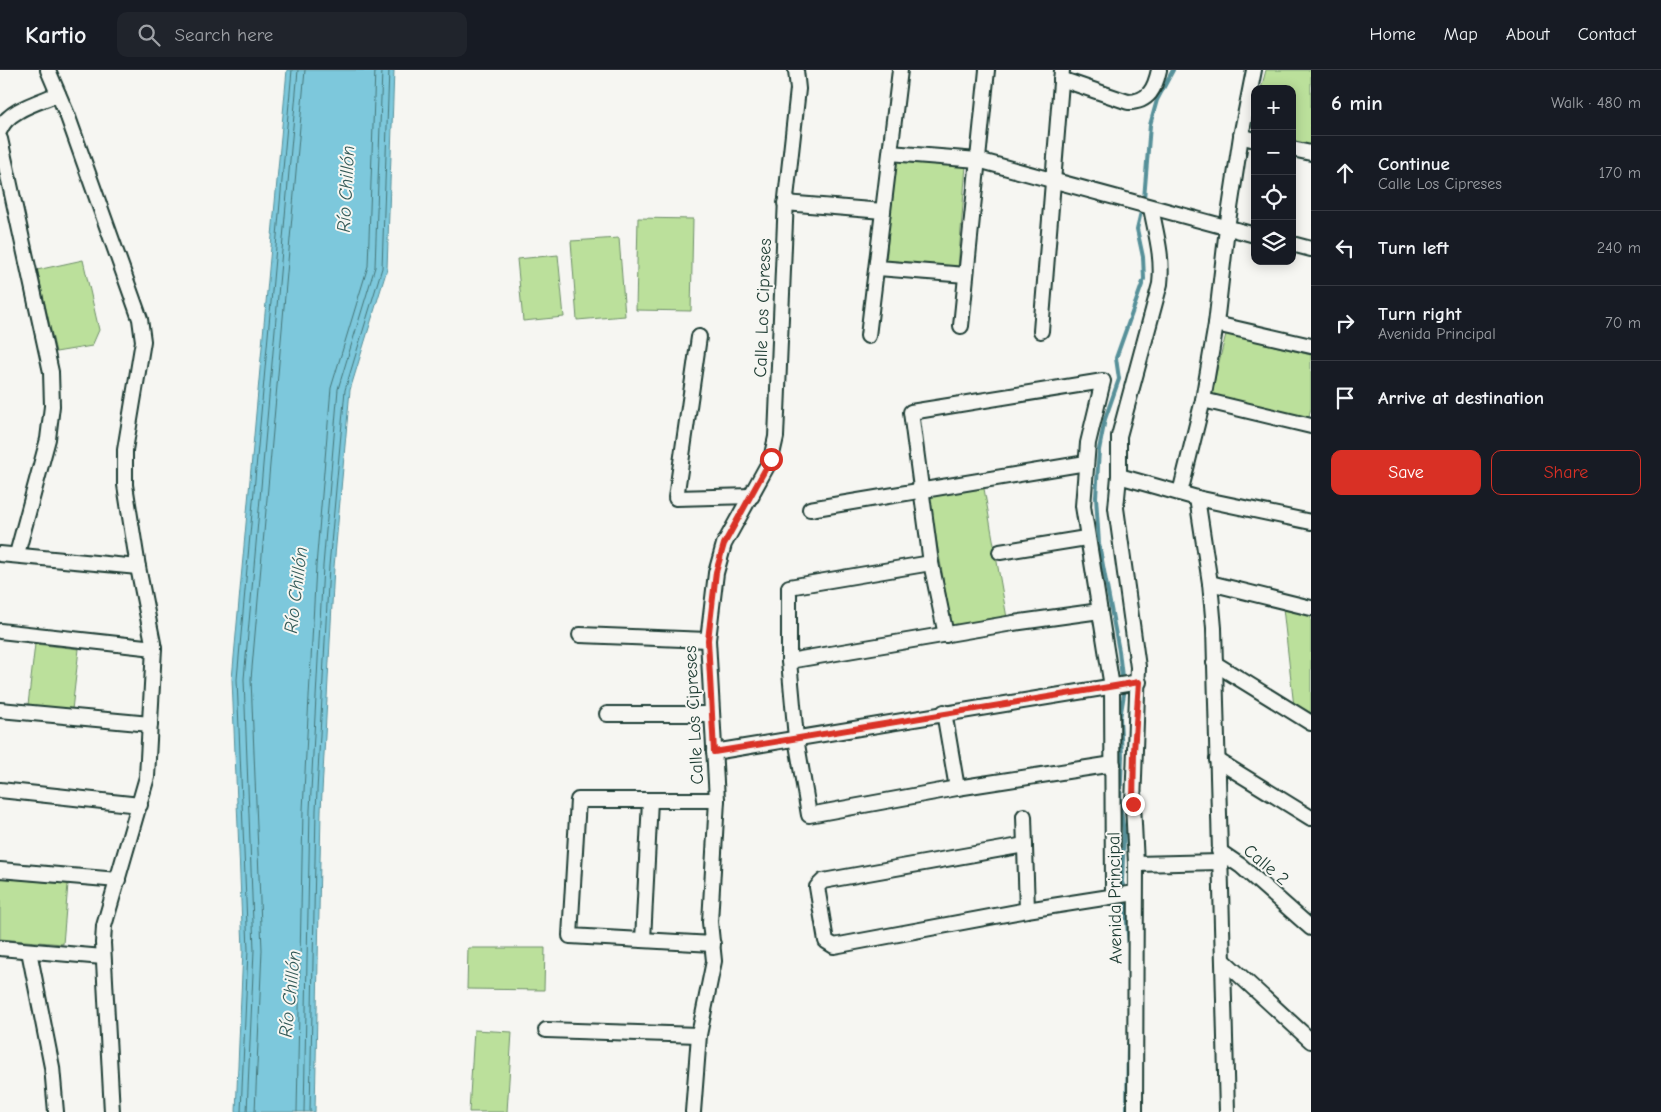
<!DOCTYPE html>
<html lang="en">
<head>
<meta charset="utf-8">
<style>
	:root { --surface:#171b24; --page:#20242c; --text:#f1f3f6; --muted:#9ea1a6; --line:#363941; --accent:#d93025 }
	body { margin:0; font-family:"Comic Neue",sans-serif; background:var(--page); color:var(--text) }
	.controls { position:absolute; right:15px; top:15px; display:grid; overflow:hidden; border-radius:10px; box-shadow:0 2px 12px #0003 }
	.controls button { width:45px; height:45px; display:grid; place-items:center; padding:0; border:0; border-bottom:1px solid var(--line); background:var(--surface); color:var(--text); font:25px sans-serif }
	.stop { position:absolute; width:15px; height:15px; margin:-11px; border:4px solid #d93025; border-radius:50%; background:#fff }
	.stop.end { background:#d93025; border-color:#fff; box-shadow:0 1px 5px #0008 }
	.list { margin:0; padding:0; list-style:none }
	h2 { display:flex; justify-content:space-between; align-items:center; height:65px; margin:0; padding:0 20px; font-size:21px }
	h2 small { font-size:16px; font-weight:400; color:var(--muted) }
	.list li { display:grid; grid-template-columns:32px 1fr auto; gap:15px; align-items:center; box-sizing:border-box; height:75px; padding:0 20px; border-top:1px solid var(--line) }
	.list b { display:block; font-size:19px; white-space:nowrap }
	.list p { margin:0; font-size:16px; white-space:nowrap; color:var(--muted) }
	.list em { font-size:16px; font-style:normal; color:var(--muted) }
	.actions { display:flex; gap:10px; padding:15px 20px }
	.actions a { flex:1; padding:11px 0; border:1px solid var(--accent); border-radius:10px; text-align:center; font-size:18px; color:var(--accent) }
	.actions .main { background:var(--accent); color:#fff }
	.icon { flex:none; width:28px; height:28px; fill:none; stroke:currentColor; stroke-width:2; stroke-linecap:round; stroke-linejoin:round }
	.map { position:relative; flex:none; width:1311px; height:1042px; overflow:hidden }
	header { display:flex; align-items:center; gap:30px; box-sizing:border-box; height:70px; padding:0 25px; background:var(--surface); border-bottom:1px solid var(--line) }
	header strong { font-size:24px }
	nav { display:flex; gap:28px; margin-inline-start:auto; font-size:18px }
	.search { width:350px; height:45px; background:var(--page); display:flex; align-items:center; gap:12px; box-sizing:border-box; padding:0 18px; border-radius:10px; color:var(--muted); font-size:19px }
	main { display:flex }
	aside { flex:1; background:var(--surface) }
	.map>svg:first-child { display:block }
	.green { fill:#bbe09b; stroke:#6d8e68 }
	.water { fill:#7dc8dc; stroke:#579099 }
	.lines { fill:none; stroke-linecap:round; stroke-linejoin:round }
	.shore { stroke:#457577; stroke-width:1 }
	.stream { stroke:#579099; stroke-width:4 }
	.minor-casing { stroke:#1f3d34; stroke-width:18 }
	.minor { stroke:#f6f6f2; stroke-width:14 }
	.route { stroke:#d93025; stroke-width:6 }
	.labels { text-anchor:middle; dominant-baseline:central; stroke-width:4; stroke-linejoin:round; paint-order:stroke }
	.street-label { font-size:18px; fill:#1f3d34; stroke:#f6f6f2 }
	.water-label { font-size:19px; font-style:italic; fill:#325956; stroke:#f6f6f2 }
</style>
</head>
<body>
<header>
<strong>Kartio</strong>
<div class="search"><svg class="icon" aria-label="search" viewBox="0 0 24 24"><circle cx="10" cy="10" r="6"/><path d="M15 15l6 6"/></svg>Search here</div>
<nav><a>Home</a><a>Map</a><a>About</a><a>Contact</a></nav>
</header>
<main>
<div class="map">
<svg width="1311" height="1042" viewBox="0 0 1311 1042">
	<rect width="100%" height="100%" fill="#f6f6f2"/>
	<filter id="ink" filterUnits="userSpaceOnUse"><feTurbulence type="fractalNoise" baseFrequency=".02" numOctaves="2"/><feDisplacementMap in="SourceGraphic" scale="10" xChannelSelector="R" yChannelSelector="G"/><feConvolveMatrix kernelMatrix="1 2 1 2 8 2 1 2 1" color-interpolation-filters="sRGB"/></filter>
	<g filter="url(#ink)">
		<g class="green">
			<polygon points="1266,0 1311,0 1311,76 1292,71 1292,19 1261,19"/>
			<polygon points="895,89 966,95 958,199 886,193"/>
			<polygon points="638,148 693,149 691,241 636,240"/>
			<polygon points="619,168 625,246 577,250 571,171"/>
			<polygon points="558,185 564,247 523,251 517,189"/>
			<polygon points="83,190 99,260 92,276 56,282 37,200"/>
			<polygon points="1226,264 1311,285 1311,338 1308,351 1210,328"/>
			<polygon points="983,413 1007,548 952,558 928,423"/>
			<polygon points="1283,538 1311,544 1311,648 1294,637"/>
			<polygon points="35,574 79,579 72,640 28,635"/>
			<polygon points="0,808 68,814 63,874 0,869"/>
			<polygon points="468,878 545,878 544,920 467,919"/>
			<polygon points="474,960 512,962 507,1042 469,1042"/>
		</g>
		<polygon class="water" points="287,0 394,0 387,199 350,320 334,497 321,741 315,1042 236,1042 243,880 232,609"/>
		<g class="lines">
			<g class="shore">
				<polyline points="241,1042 248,880 237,609 292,0"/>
				<polyline points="247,1042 254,880 244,609 298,0"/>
				<polyline points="255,1042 262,880 251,609 305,0"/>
				<polyline points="297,1042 303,740 316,496 331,318 368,196 375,0"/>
				<polyline points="304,1042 310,740 323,496 338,319 375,197 382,0"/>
				<polyline points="310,1042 316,740 329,496 345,320 382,198 389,0"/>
			</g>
			<g class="stream">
				<polyline points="1125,822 1122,812 1124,762 1120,734 1122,686 1120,648 1124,624 1119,581 1099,474 1096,427 1099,380 1105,349 1119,309 1116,288 1144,209 1143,187 1137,159 1144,129 1150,55 1157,30 1173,0"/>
				<polyline points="1125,829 1129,876"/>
				<polyline points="1127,1042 1128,973"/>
			</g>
			<g class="minor-casing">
				<g id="minor">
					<polyline points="48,0 68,47 140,249 143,271 125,380 125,415 138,497 154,578 147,707 104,856 103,873 112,1042"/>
					<path d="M1061,9L1128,32C1149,32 1155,18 1159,0"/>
					<path d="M0,60C7,40 40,32 58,24"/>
					<polyline points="1241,66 1255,70"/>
					<polyline points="0,69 51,302 52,336 48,369 17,484"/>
					<polyline points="1292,79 1311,83"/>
					<polyline points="890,83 978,90 1255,165"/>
					<polyline points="785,133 883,141"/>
					<polyline points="1292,174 1311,179"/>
					<polyline points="878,198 966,205"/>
					<polyline points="1216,254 1311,276"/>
					<polyline points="961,256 987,0"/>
					<polyline points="1041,261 1062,0"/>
					<polyline points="868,266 900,0"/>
					<polyline points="699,267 676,428 752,426"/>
					<polyline points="1203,330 1311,356"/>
					<polyline points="1119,406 1197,428 1311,452"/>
					<polyline points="1180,423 1203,330 1216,254 1227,158 1241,66 1254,0"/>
					<polyline points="1197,428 1210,513 1214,558 1227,1042"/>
					<polyline points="810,439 1086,393"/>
					<polyline points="1000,482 1086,468"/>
					<polyline points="0,484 138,497"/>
					<polyline points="931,493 789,517 789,591 796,668 809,745 957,718 1113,694"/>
					<polyline points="1210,513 1311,538"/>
					<polyline points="0,561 154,578"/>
					<polyline points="580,565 708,570"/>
					<polyline points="946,565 931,493 911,342 1103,311 1088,373 1083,436 1112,617 1113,825"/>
					<polyline points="789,591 1013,553 1100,541"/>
					<polyline points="1214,593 1311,653"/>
					<polyline points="0,640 150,654"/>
					<polyline points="944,642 957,718"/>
					<polyline points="607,644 711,644"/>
					<polyline points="714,682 1139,612"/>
					<polyline points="1217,690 1311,748"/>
					<polyline points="0,720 140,735"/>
					<polyline points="1024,746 1027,840"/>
					<polyline points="1025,775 823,811 817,817 826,871 834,876 1027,840 1135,823"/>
					<polyline points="1219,781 1241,796 1311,858"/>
					<polyline points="1136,794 1220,792"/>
					<polyline points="0,800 118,810"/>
					<polyline points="643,870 650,730"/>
					<polyline points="713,874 570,866 578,730 717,730"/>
					<polyline points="0,878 103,887"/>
					<polyline points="29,881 52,997 56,1042"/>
					<polyline points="1223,890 1311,971"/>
					<polyline points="546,960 699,965"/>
					<polyline points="693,1042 699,965 714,891 710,852 717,730 708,570 716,503 724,474 771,389 776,367 786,128 798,19 796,0"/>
					<path d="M1135,1042L1136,794L1133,734L1138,597L1116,438L1119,406V366L1160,214C1163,187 1156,164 1151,138"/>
				</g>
			</g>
			<use href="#minor" class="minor"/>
		</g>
	</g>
	<g class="lines" filter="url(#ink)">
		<polyline class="route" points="771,389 724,474 716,502 708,570 714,682 1139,612 1134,681 1133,734"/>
	</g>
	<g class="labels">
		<g class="street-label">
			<text transform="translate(763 238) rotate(-88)">Calle Los Cipreses</text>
			<text transform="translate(694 645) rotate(-93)">Calle Los Cipreses</text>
			<text transform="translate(1266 795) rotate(40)">Calle 2</text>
			<text transform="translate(1115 828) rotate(-91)">Avenida Principal</text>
		</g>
		<g class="water-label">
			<text transform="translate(346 119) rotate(-87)">Río Chillón</text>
			<text transform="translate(296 520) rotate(-83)">Río Chillón</text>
			<text transform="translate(290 924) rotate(-84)">Río Chillón</text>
		</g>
	</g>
</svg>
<div class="controls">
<button>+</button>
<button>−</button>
<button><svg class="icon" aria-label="locate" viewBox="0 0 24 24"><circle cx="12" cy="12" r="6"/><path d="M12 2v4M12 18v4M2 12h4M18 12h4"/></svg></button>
<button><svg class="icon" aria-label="layers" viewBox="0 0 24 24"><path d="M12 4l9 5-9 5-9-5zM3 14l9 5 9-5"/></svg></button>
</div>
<div class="stop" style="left:771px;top:389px"></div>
<div class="stop end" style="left:1133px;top:734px"></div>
</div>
<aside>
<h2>6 min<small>Walk · 480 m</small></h2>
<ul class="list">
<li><svg class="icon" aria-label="ahead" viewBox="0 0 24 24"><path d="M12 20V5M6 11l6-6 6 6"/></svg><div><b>Continue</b><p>Calle Los Cipreses</p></div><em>170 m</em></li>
<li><svg class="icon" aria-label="left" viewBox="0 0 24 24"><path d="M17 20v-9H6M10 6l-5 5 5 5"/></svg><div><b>Turn left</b></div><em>240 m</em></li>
<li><svg class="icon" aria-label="right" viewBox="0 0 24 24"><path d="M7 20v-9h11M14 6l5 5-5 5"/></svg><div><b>Turn right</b><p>Avenida Principal</p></div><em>70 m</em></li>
<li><svg class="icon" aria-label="arrive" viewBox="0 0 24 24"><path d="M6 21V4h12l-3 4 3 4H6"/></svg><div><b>Arrive at destination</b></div></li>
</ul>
<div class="actions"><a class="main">Save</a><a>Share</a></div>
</aside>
</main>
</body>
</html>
